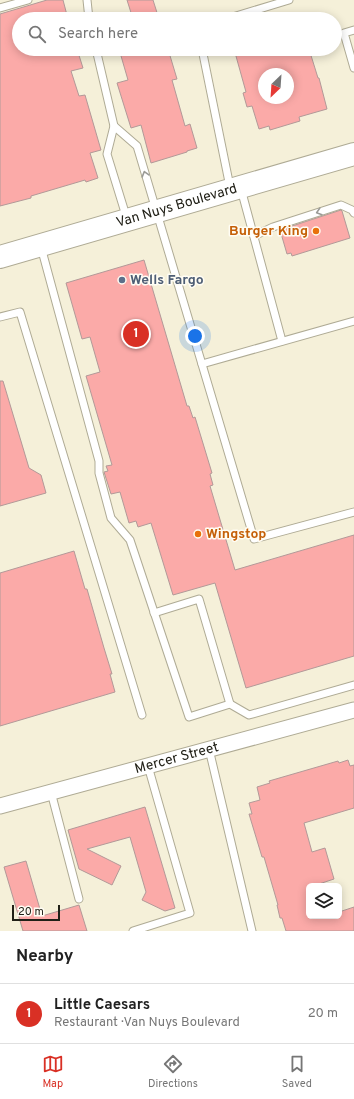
<!DOCTYPE html>
<html lang="en">
<head>
<meta charset="utf-8">
<style>
	:root { --surface:#fff; --page:#f2f2f2; --text:#222; --muted:#767676; --line:#e0e0e0; --accent:#d93025 }
	body { margin:0; font-family:Overpass,sans-serif; background:var(--page); color:var(--text) }
	.controls { position:absolute; right:12px; bottom:12px; display:grid; overflow:hidden; border-radius:6px; box-shadow:0 2px 10px #0003 }
	.controls button { width:36px; height:36px; display:grid; place-items:center; padding:0; border:0; border-bottom:1px solid var(--line); background:var(--surface); color:var(--text); font:20px sans-serif }
	.compass { position:absolute; left:258px; top:68px; width:36px; height:36px; border-radius:50%; background:var(--surface); box-shadow:0 2px 10px #0003; rotate:205deg }
	.scale { position:absolute; left:12px; bottom:10px; width:48px; box-sizing:border-box; padding-left:4px; border:2px solid #212017; border-top:0; font-size:11px; line-height:14px; white-space:nowrap; color:#212017; -webkit-text-stroke:3px #fffdf4; paint-order:stroke }
	.you { position:absolute; left:195px; top:336px; width:14px; height:14px; margin:-10px; border:3px solid #fff; border-radius:50%; background:#1a73e8; box-shadow:0 0 0 6px #1a73e833 }
	.badge { display:grid; place-items:center; width:26px; height:26px; border-radius:50%; background:var(--accent); color:#fff; font-size:13px; font-weight:700 }
	.pin { position:absolute; translate:-50% -50%; border:2px solid #fff; box-shadow:0 1px 4px #0006 }
	.list { margin:0; padding:0; list-style:none }
	h2 { display:flex; justify-content:space-between; align-items:center; height:52px; margin:0; padding:0 16px; font-size:17px }
	h2 small { font-size:13px; font-weight:400; color:var(--muted) }
	.list li { display:grid; grid-template-columns:26px 1fr auto; gap:12px; align-items:center; box-sizing:border-box; height:60px; padding:0 16px; border-top:1px solid var(--line) }
	.list b { display:block; font-size:15px; white-space:nowrap }
	.list p { margin:0; font-size:13px; white-space:nowrap; color:var(--muted) }
	.list em { font-size:13px; font-style:normal; color:var(--muted) }
	.icon { flex:none; width:22px; height:22px; fill:none; stroke:currentColor; stroke-width:2; stroke-linecap:round; stroke-linejoin:round }
	.map { position:relative; flex:none; width:354px; height:931px; overflow:hidden }
	.search { position:absolute; background:var(--surface); box-shadow:0 2px 10px #0003; left:12px; right:12px; top:12px; height:44px; display:flex; align-items:center; gap:10px; box-sizing:border-box; padding:0 14px; border-radius:22px; color:var(--muted); font-size:15px }
	.sheet { height:112px; background:var(--surface) }
	nav { display:flex; justify-content:space-around; align-items:center; box-sizing:border-box; height:56px; border-top:1px solid var(--line); background:var(--surface); font-size:11px; color:var(--muted) }
	nav a { display:grid; justify-items:center; gap:2px }
	nav .on { color:var(--accent) }
	.map>svg:first-child { display:block }
	.building { fill:#fbaaa8; stroke:#b29998; fill-rule:evenodd }
	.lines { fill:none; stroke-linecap:round; stroke-linejoin:round }
	.service-casing { stroke:#afab95; stroke-width:9 }
	.minor-casing { stroke:#afab95; stroke-width:17 }
	.primary-casing { stroke:#afab95; stroke-width:24 }
	.service { stroke:#fff; stroke-width:7 }
	.minor { stroke:#fff; stroke-width:15 }
	.primary { stroke:#fff; stroke-width:22 }
	.oneway { stroke:#9b9b97 }
	.food-dot { fill:#e8710a; stroke:#fffdf4; stroke-width:1.5 }
	.service-dot { fill:#5c6f8a; stroke:#fffdf4; stroke-width:1.5 }
	.labels { text-anchor:middle; dominant-baseline:central; stroke-width:3; stroke-linejoin:round; paint-order:stroke }
	.street-label { font-size:14px; fill:#212017; stroke:#fffdf4 }
	.food-label { font-size:14px; font-weight:bold; fill:#c56008; stroke:#fffdf4; text-anchor:end }
	.service-label { font-size:14px; font-weight:bold; fill:#4e5e75; stroke:#fffdf4; text-anchor:start }
</style>
</head>
<body>
<div class="map">
<svg width="354" height="931" viewBox="0 0 354 931">
	<rect width="100%" height="100%" fill="#f5f0d9"/>
	<g class="building">
		<polygon points="47,0 63,0 68,19 19,19 19,49 77,49 83,68 71,71 79,96 85,95 101,150 90,153 98,178 86,182 85,180 31,196 31,198 0,206 0,14"/>
		<polygon points="127,0 153,0 159,19 133,19"/>
		<polygon points="119,49 168,49 177,79 172,80 185,126 190,124 197,148 187,151 187,152 151,163 141,125 131,128 117,83 128,80"/>
		<path d="M234,49H309L318,78H319L327,109L299,117L300,121L270,130L269,126L259,129L252,106L247,107L243,93L246,92ZM264,74H288V98H264Z"/>
		<polygon points="341,210 342,211 350,238 292,256 291,253 287,254 280,230"/>
		<polygon points="144,260 187,406 189,406 193,418 195,417 212,473 210,474 213,485 210,486 235,570 354,535 354,656 246,688 215,583 173,595 151,523 138,527 136,521 129,523 120,492 111,494 104,472 108,471 106,466 112,465 86,376 100,372 90,337 82,339 66,283"/>
		<polygon points="0,381 3,381 29,468 41,475 46,493 0,506"/>
		<polygon points="74,551 85,589 87,589 104,648 112,674 110,674 115,692 0,726 0,573"/>
		<polygon points="348,760 350,766 354,765 354,808 304,823 312,852 325,848 334,879 319,884 320,886 309,886 309,916 339,916 339,912 354,907 354,931 286,931 282,918 280,918 277,905 278,905 264,857 262,857 249,814 252,814 249,803 260,800 257,787 270,783 269,781 338,761 339,763"/>
		<polygon points="145,807 175,908 165,911 142,900 146,892 130,837 87,849 121,866 112,885 79,869 68,830"/>
		<polygon points="26,861 42,916 79,905 87,931 23,931 4,867"/>
	</g>
	<g class="lines">
		<g class="service-casing">
			<g id="service">
				<polyline points="87,0 89,19"/>
				<polyline points="0,8 28,0"/>
				<polyline points="226,19 289,0"/>
				<polyline points="354,30 344,33 354,68"/>
				<polyline points="96,49 114,126 107,154 127,219"/>
				<polyline points="202,49 230,187"/>
				<polyline points="114,126 137,146 254,539 354,512"/>
				<polyline points="241,189 282,341"/>
				<polyline points="254,236 273,227 341,205 352,210 354,213"/>
				<polyline points="41,247 99,461 99,473 111,518 130,540 189,717 230,704 249,715 354,685"/>
				<polyline points="0,317 20,312 142,715"/>
				<polyline points="202,364 354,321"/>
				<polyline points="154,613 199,599 230,704"/>
				<polyline points="209,749 252,931"/>
				<polyline points="51,792 79,899"/>
				<polyline points="133,931 190,913 148,766"/>
			</g>
		</g>
		<g class="minor-casing">
			<g id="minor">
				<path id="s1" d="M0,806L354,710"/>
			</g>
		</g>
		<g class="primary-casing">
			<g id="primary">
				<path id="s2" d="M0,257L354,154"/>
			</g>
		</g>
		<use href="#service" class="service"/>
		<use href="#minor" class="minor"/>
		<use href="#primary" class="primary"/>
	</g>
	<defs><path id="oneway-chevron" d="M-2-3.5L2.5 0L-2 3.5" fill="none" stroke-width="1.6" stroke-linecap="round" stroke-linejoin="round"/></defs>
	<g class="oneway">
		<use href="#oneway-chevron" transform="translate(145 174) rotate(-106)"/>
		<use href="#oneway-chevron" transform="translate(319 212) rotate(162)"/>
	</g>
	<g class="food-dot">
		<circle cx="316" cy="231" r="4"/>
		<circle cx="198" cy="534" r="4"/>
	</g>
	<circle class="service-dot" cx="122" cy="280" r="4"/>
	<g class="labels">
		<g class="street-label">
			<text stroke="none"><textPath href="#s2" startOffset="184">Van Nuys Boulevard</textPath></text>
			<text stroke="none"><textPath href="#s1" startOffset="183">Mercer Street</textPath></text>
		</g>
		<g class="food-label">
			<text x="308" y="231">Burger King</text>
			<text x="206" y="534" text-anchor="start">Wingstop</text>
		</g>
		<g class="service-label">
			<text x="130" y="280">Wells Fargo</text>
		</g>
	</g>
</svg>
<div class="controls">
<button><svg class="icon" aria-label="layers" viewBox="0 0 24 24"><path d="M12 4l9 5-9 5-9-5zM3 14l9 5 9-5"/></svg></button>
</div>
<svg class="compass" viewBox="-18 -18 36 36"><path d="M0-13l5 13h-10z" fill="#e53935"/><path d="M0 13l5-13h-10z" fill="#767676"/></svg>
<div class="scale">20 m</div>
<div class="you"></div>
<div class="pin badge" style="left:136px;top:334px">1</div>
<div class="search"><svg class="icon" aria-label="search" viewBox="0 0 24 24"><circle cx="10" cy="10" r="6"/><path d="M15 15l6 6"/></svg>Search here</div>
</div>
<section class="sheet">
<h2>Nearby<small></small></h2>
<ul class="list">
<li><span class="badge">1</span><div><b>Little Caesars</b><p>Restaurant · Van Nuys Boulevard</p></div><em>20 m</em></li>
</ul>
</section>
<nav>
<a class="on"><svg class="icon" aria-label="map" viewBox="0 0 24 24"><path d="M3 6l6-2 6 2 6-2v14l-6 2-6-2-6 2zM9 4v14M15 6v14"/></svg>Map</a>
<a><svg class="icon" aria-label="directions" viewBox="0 0 24 24"><path d="M12 3l9 9-9 9-9-9zM9 14v-3h6M13 9l2 2-2 2"/></svg>Directions</a>
<a><svg class="icon" aria-label="saved" viewBox="0 0 24 24"><path d="M7 4h10v16l-5-4-5 4z"/></svg>Saved</a>
</nav>
</body>
</html>
